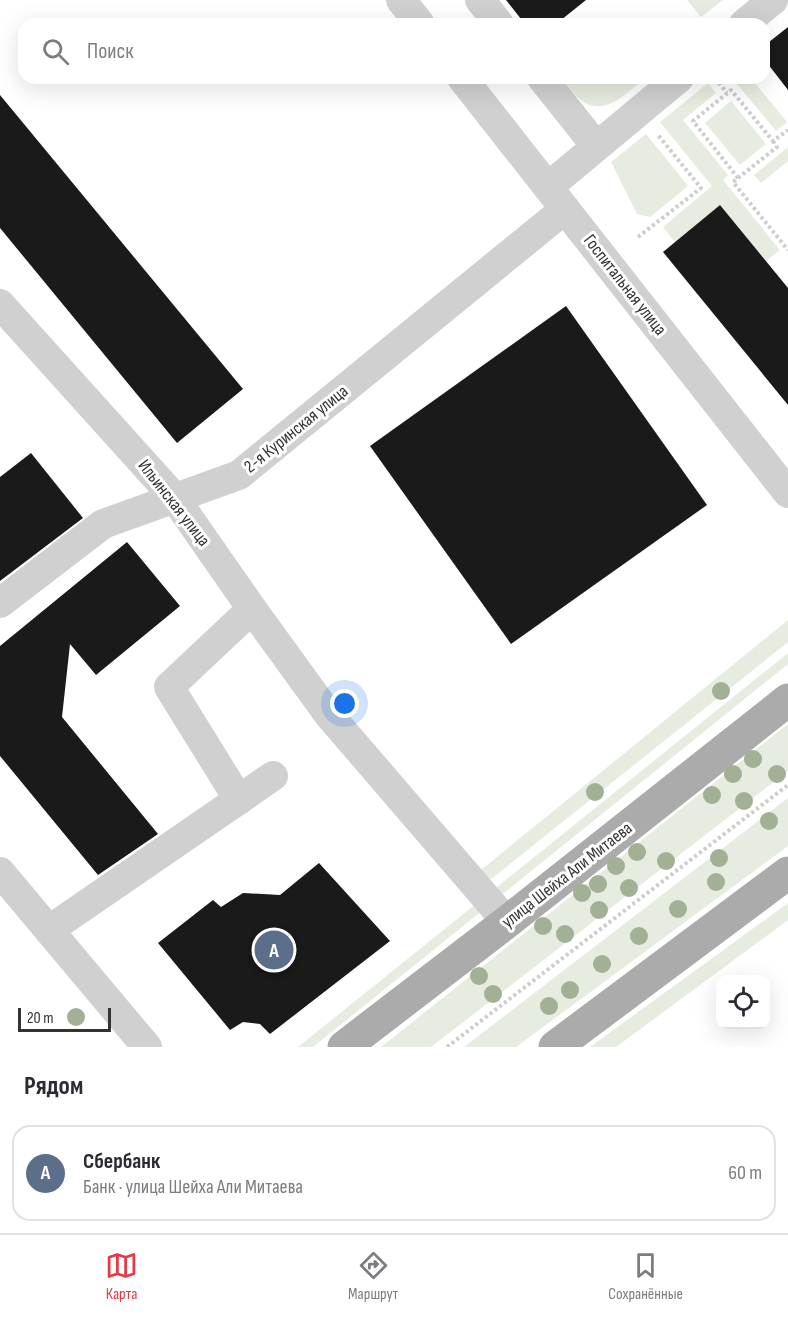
<!DOCTYPE html>
<html lang="ru">
<head>
<meta charset="utf-8">
<style>
	:root { --surface:#fff; --page:#f2f2f3; --text:#2b2b33; --muted:#7c7c81; --line:#e1e1e2; --accent:#e63946 }
	body { margin:0; font-family:"Sofia Sans Condensed",sans-serif; background:var(--page); color:var(--text) }
	.controls { position:absolute; right:18px; bottom:18px; display:grid; overflow:hidden; border-radius:12px; box-shadow:0 6px 24px #0002 }
	.controls button { width:54px; height:54px; display:grid; place-items:center; padding:0; border:0; border-bottom:2px solid var(--line); background:var(--surface); color:var(--text); font:30px sans-serif }
	.scale { position:absolute; left:18px; bottom:15px; width:93px; box-sizing:border-box; padding-left:6px; border:3px solid #333; border-top:0; font-size:16px; line-height:21px; white-space:nowrap; color:#333; -webkit-text-stroke:4px #fff; paint-order:stroke }
	.you { position:absolute; left:345px; top:704px; width:21px; height:21px; margin:-15px; border:4px solid #fff; border-radius:50%; background:#1a73e8; box-shadow:0 0 0 9px #1a73e833 }
	.badge { display:grid; place-items:center; width:39px; height:39px; border-radius:50%; background:var(--accent); color:#fff; font-size:20px; font-weight:700 }
	.pin { position:absolute; translate:-50% -50%; border:3px solid #fff; box-shadow:0 2px 6px #0006 }
	.list { margin:0; padding:0; list-style:none }
	h2 { display:flex; justify-content:space-between; align-items:center; height:78px; margin:0; padding:0 24px; font-size:26px }
	h2 small { font-size:20px; font-weight:400; color:var(--muted) }
	.list li { display:grid; grid-template-columns:39px 1fr auto; gap:18px; align-items:center; box-sizing:border-box; height:96px; margin:0 12px 12px; padding:0 12px; border:2px solid var(--line); border-radius:18px }
	.list b { display:block; font-size:22px; white-space:nowrap }
	.list p { margin:0; font-size:20px; white-space:nowrap; color:var(--muted) }
	.list em { font-size:20px; font-style:normal; color:var(--muted) }
	.icon { flex:none; width:33px; height:33px; fill:none; stroke:currentColor; stroke-width:2; stroke-linecap:round; stroke-linejoin:round }
	.map { position:relative; flex:none; width:788px; height:1047px; overflow:hidden }
	.search { position:absolute; background:var(--surface); box-shadow:0 6px 24px #0002; left:18px; right:18px; top:18px; height:66px; display:flex; align-items:center; gap:15px; box-sizing:border-box; padding:0 21px; border-radius:18px; color:var(--muted); font-size:22px }
	.sheet { height:186px; background:var(--surface) }
	nav { display:flex; justify-content:space-around; align-items:center; box-sizing:border-box; height:84px; border-top:2px solid var(--line); background:var(--surface); font-size:16px; color:var(--muted) }
	nav a { display:grid; justify-items:center; gap:3px }
	nav .on { color:var(--accent) }
	.map>svg:first-child { display:block }
	.green { fill:#e6ecdf }
	.building { fill:#1a1a1a }
	.lines { fill:none; stroke-linecap:round; stroke-linejoin:round }
	.path { stroke:#cdcdcd; stroke-width:4; stroke-dasharray:3 3; stroke-linecap:butt }
	.minor { stroke:#d0d0d0; stroke-width:30 }
	.major { stroke:#ababab; stroke-width:33 }
	.tree { fill:#a2b095 }
	.labels { text-anchor:middle; dominant-baseline:central; stroke-width:6; stroke-linejoin:round; paint-order:stroke }
	.street-label { font-size:18px; fill:#333; stroke:#fff }
</style>
</head>
<body>
<div class="map">
<svg width="788" height="1047" viewBox="0 0 788 1047">
	<rect width="100%" height="100%" fill="#fff"/>
	<g class="green">
		<polygon points="687,0 723,0 701,17"/>
		<path d="M562,78H645C629,91 608,115 585,103C576,98 568,86 562,78Z"/>
		<polygon points="725,78 751,78 787,122 776,131 733,79 729,82"/>
		<polygon points="708,83 716,93 683,120 728,175 723,180 780,250 766,261 720,205 675,242 663,227 712,186 660,122"/>
		<polygon points="731,101 766,144 740,165 705,123"/>
		<polygon points="646,134 688,186 650,217 637,214 611,162"/>
		<polygon points="788,147 788,161 761,183 754,175"/>
		<polygon points="788,620 788,642 490,880 481,870"/>
		<polygon points="788,653 788,664 313,1047 298,1047"/>
		<polygon points="788,724 788,771 431,1047 381,1047"/>
		<polygon points="788,798 788,846 516,1047 464,1047"/>
		<polygon points="788,903 788,920 616,1047 590,1047"/>
	</g>
	<g class="building">
		<polygon points="506,0 586,0 556,24 525,24"/>
		<polygon points="788,27 788,90 764,59 764,46"/>
		<polygon points="0,95 243,389 177,443 0,228"/>
		<polygon points="720,205 788,288 788,405 663,252"/>
		<polygon points="566,306 707,505 511,644 370,446"/>
		<polygon points="31,453 83,518 0,581 0,477"/>
		<polygon points="127,542 180,606 96,675 70,644 62,717 158,834 98,875 0,756 0,646"/>
		<polygon points="319,863 390,941 270,1034 260,1024 243,1022 230,1030 158,943 213,900 221,907 243,893 280,895"/>
	</g>
	<g class="lines">
		<g class="path">
			<polyline points="715,78 727,93"/>
			<polyline points="773,141 777,147 733,182 788,250"/>
			<polyline points="738,178 693,121 731,90 773,141 788,130"/>
			<polyline points="638,237 701,188 658,135"/>
			<polyline points="447,1047 788,785"/>
		</g>
		<g class="minor">
			<polyline points="401,0 420,24"/>
			<polyline points="480,0 499,24"/>
			<polyline points="744,24 773,0"/>
			<polyline points="462,78 788,493"/>
			<polyline points="542,78 596,146"/>
			<polyline points="548,187 679,78"/>
			<polyline points="0,304 174,497 252,609 329,715 507,922"/>
			<polyline points="0,603 103,524 239,475 565,209"/>
			<polyline points="239,800 169,687 252,609"/>
			<polyline points="0,872 147,1047"/>
			<polyline points="49,930 273,776"/>
		</g>
		<g class="major">
			<polyline points="344,1047 507,922 788,700"/>
			<polyline points="555,1047 788,873"/>
		</g>
	</g>
	<g class="tree">
		<circle cx="721" cy="691" r="9"/>
		<circle cx="753" cy="759" r="9"/>
		<circle cx="733" cy="774" r="9"/>
		<circle cx="777" cy="774" r="9"/>
		<circle cx="595" cy="792" r="9"/>
		<circle cx="712" cy="795" r="9"/>
		<circle cx="744" cy="801" r="9"/>
		<circle cx="769" cy="821" r="9"/>
		<circle cx="637" cy="852" r="9"/>
		<circle cx="719" cy="858" r="9"/>
		<circle cx="666" cy="861" r="9"/>
		<circle cx="616" cy="866" r="9"/>
		<circle cx="716" cy="882" r="9"/>
		<circle cx="598" cy="884" r="9"/>
		<circle cx="629" cy="888" r="9"/>
		<circle cx="582" cy="893" r="9"/>
		<circle cx="678" cy="909" r="9"/>
		<circle cx="599" cy="910" r="9"/>
		<circle cx="543" cy="926" r="9"/>
		<circle cx="565" cy="934" r="9"/>
		<circle cx="639" cy="936" r="9"/>
		<circle cx="602" cy="964" r="9"/>
		<circle cx="479" cy="976" r="9"/>
		<circle cx="570" cy="990" r="9"/>
		<circle cx="493" cy="994" r="9"/>
		<circle cx="549" cy="1006" r="9"/>
		<circle cx="76" cy="1017" r="9"/>
	</g>
	<g class="labels">
		<g class="street-label">
			<text transform="translate(625 285) rotate(52)">Госпитальная улица</text>
			<text transform="translate(296 429) rotate(-39)">2-я Куринская улица</text>
			<text transform="translate(174 503) rotate(52)">Ильинская улица</text>
			<text transform="translate(567 875) rotate(-38)">улица Шейха Али Митаева</text>
		</g>
	</g>
</svg>
<div class="controls">
<button><svg class="icon" aria-label="locate" viewBox="0 0 24 24"><circle cx="12" cy="12" r="6"/><path d="M12 2v4M12 18v4M2 12h4M18 12h4"/></svg></button>
</div>
<div class="scale">20 m</div>
<div class="you"></div>
<div class="pin badge" style="left:274px;top:950px;background:#5c6f8a">A</div>
<div class="search"><svg class="icon" aria-label="search" viewBox="0 0 24 24"><circle cx="10" cy="10" r="6"/><path d="M15 15l6 6"/></svg>Поиск</div>
</div>
<section class="sheet">
<h2>Рядом<small></small></h2>
<ul class="list">
<li><span class="badge" style="background:#5c6f8a">A</span><div><b>Сбербанк</b><p>Банк · улица Шейха Али Митаева</p></div><em>60 m</em></li>
</ul>
</section>
<nav>
<a class="on"><svg class="icon" aria-label="map" viewBox="0 0 24 24"><path d="M3 6l6-2 6 2 6-2v14l-6 2-6-2-6 2zM9 4v14M15 6v14"/></svg>Карта</a>
<a><svg class="icon" aria-label="directions" viewBox="0 0 24 24"><path d="M12 3l9 9-9 9-9-9zM9 14v-3h6M13 9l2 2-2 2"/></svg>Маршрут</a>
<a><svg class="icon" aria-label="saved" viewBox="0 0 24 24"><path d="M7 4h10v16l-5-4-5 4z"/></svg>Сохранённые</a>
</nav>
</body>
</html>
